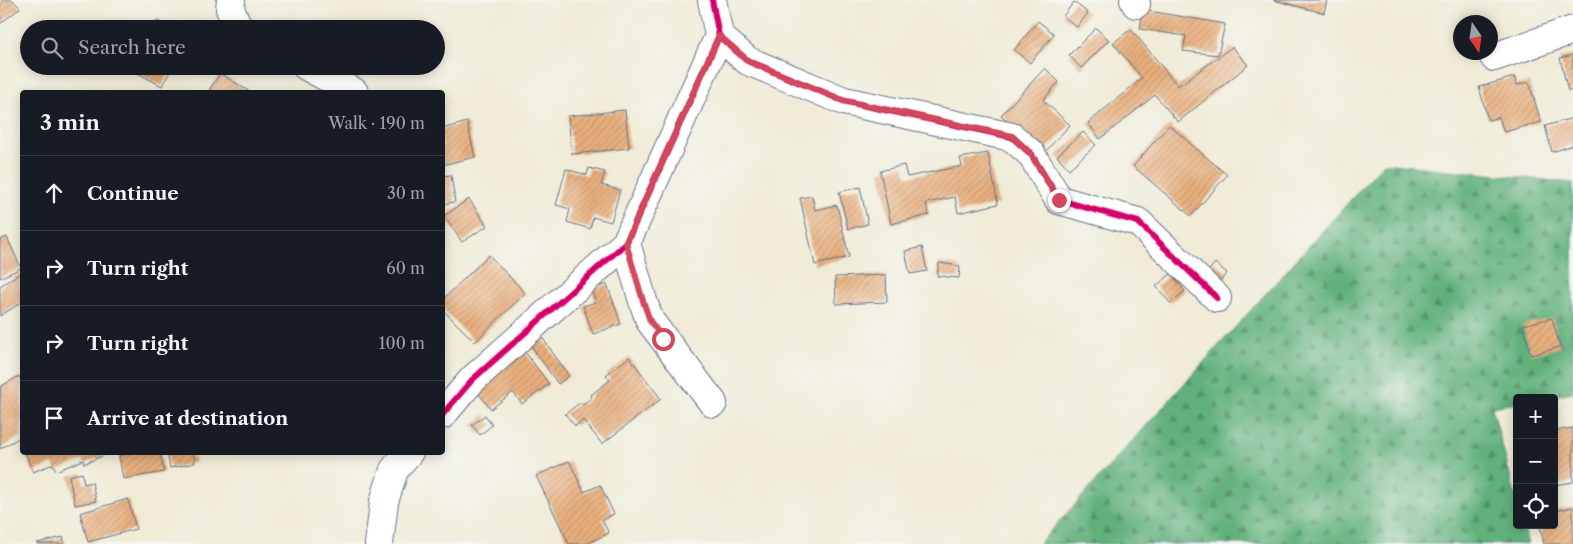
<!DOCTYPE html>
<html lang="en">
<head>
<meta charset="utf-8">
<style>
	:root { --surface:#171b24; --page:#20242c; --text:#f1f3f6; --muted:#9ea1a6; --line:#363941 }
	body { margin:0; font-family:"Libre Caslon Text",serif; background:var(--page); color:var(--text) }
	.controls { position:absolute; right:15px; bottom:15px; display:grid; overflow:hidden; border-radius:5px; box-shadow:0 2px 12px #0003 }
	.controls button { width:45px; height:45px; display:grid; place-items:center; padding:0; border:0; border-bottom:1px solid var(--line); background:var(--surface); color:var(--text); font:25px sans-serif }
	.compass { position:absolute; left:1453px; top:15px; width:45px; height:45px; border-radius:50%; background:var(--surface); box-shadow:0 2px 12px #0003; rotate:167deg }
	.stop { position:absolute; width:15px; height:15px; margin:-11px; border:4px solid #d1495b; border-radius:50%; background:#fff }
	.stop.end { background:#d1495b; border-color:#fff; box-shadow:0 1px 5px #0008 }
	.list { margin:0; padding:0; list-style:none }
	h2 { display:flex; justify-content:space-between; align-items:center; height:65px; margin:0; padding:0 20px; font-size:21px }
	h2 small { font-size:16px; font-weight:400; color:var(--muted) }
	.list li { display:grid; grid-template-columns:32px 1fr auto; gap:15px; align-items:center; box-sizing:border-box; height:75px; padding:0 20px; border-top:1px solid var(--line) }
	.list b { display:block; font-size:19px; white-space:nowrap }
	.list em { font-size:16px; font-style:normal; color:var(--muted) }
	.icon { flex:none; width:28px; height:28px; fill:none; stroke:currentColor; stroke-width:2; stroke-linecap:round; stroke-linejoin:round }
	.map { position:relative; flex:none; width:1573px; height:544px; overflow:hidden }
	.search { position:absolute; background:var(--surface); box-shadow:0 2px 12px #0003; left:20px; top:20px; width:425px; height:55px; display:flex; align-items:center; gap:12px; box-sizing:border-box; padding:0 18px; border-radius:28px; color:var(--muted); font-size:19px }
	.panel { position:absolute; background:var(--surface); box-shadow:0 2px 12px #0003; left:20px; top:90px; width:425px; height:365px; border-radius:5px }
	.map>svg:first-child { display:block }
	.forest { fill:url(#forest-firs); stroke:#3e706d }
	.building { fill:url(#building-hatch) }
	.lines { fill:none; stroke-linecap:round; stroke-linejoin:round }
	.minor-casing { stroke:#657188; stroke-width:30 }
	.minor { stroke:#fff; stroke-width:28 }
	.cycleway-casing { stroke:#f6f6f2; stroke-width:9 }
	.cycleway { stroke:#d6006c; stroke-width:6 }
	.route { stroke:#d1495b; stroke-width:6 }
</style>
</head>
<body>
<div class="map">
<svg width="1573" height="544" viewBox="0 0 1573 544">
	<defs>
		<pattern id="forest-firs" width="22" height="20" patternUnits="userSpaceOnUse" patternTransform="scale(1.25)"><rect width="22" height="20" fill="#61b17c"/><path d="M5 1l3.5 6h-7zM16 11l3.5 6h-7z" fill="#4f9069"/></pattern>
		<pattern id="building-hatch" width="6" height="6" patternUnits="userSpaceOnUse" patternTransform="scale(1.25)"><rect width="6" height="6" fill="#eab07d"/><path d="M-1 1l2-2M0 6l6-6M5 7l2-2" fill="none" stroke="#bd906a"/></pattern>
	</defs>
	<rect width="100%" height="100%" fill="#f6f6f2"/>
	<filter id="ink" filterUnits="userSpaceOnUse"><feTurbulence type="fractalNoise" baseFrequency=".02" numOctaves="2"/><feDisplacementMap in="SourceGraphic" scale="10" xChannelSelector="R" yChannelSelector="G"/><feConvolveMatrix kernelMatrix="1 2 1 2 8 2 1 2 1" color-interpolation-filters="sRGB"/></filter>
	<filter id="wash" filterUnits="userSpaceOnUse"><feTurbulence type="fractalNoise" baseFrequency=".0096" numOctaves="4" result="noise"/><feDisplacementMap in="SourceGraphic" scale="20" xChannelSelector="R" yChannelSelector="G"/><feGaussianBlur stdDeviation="1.12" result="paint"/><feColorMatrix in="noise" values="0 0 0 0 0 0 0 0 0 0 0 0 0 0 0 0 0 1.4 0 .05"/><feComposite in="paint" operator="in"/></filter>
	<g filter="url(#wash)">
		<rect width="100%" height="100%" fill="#efebd6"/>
		<polygon class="forest" points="1384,163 1573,183 1573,392 1544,398 1517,398 1517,403 1492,407 1517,502 1517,525 1523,525 1528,544 1039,544"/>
		<g id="blocks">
			<g class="building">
				<polygon points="3,0 13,0 20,8 0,24 0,3"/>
				<polygon points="1273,0 1327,0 1324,13"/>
				<polygon points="1074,2 1088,13 1077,27 1063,16"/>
				<polygon points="1143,10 1225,24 1218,55 1183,51 1186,36 1140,29"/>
				<polygon points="156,20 173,29 151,29"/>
				<polygon points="1038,21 1054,34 1030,63 1014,50"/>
				<polygon points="1096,28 1109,40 1081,68 1069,55"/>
				<polygon points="1131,29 1178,86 1232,47 1248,65 1178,122 1155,95 1100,139 1088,123 1142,78 1113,43"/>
				<polygon points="1573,55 1573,90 1568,91 1560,58"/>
				<polygon points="132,66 173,66 162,86 130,69"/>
				<polygon points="1045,68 1059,82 1043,100 1070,125 1043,154 1001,115"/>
				<polygon points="220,73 250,92 208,92"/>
				<polygon points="1514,77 1517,85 1529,82 1541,122 1504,132 1499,117 1488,120 1479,87"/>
				<polygon points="625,110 629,148 572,154 568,116"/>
				<polygon points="1573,118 1573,145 1552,152 1545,126"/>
				<polygon points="467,122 475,157 442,165 442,129"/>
				<polygon points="1169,125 1227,175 1191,216 1133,166"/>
				<polygon points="1083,132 1096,145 1069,169 1057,156"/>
				<polygon points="988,153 998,204 958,213 955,197 926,203 929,215 891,224 880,171 904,165 907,177 962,166 960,158"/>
				<polygon points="589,168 605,172 601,185 620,190 611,222 593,217 590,229 567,222 570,209 556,205 566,169 587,175"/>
				<polygon points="451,175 455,202 442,204 442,176"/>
				<polygon points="860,187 868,224 848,229 839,192"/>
				<polygon points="812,196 815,210 837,205 849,257 815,265 800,198"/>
				<polygon points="469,199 487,226 462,242 444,216"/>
				<polygon points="7,237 21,268 0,278 0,240"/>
				<polygon points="922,247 927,271 910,274 905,251"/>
				<polygon points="489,255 525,293 475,342 442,309 442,300"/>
				<polygon points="939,263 960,266 959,278 937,276"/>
				<polygon points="1215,263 1227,273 1218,284 1206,274"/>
				<polygon points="22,272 22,302 0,316 0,286"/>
				<polygon points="1171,274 1185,291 1170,303 1156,286"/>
				<polygon points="886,275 887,302 836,304 835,277"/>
				<polygon points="607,284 621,324 593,334 583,306 596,302 591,289"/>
				<polygon points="1552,318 1560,347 1531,355 1523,325"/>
				<polygon points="539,333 569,376 558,384 528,341"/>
				<polygon points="525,352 549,384 522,404 513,392 491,409 475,389"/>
				<polygon points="629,357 661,399 602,444 583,420 575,426 565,414 581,402 583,405 592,397 591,395 610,380 606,375"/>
				<polygon points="19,376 22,382 22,436 0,449 0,397 1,396 0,387"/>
				<polygon points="485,415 492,425 480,435 472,425"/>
				<polygon points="1573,428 1573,482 1554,485 1554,431"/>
				<polygon points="25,452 111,452 84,464 83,460 56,471 53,464 33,472"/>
				<polygon points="138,452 160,452 164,472 123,479 119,456"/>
				<polygon points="167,452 193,452 195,463 170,468"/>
				<polygon points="569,461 584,492 600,485 614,514 602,520 609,533 586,544 569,544 536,476"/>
				<polygon points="82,473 84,484 92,482 96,501 75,505 69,476"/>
				<polygon points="128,499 136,529 88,542 80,513"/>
				<polygon points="1573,507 1573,544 1544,544 1540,525 1554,525 1554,511"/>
				<polygon points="63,537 65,544 37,544 37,543"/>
			</g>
		</g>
	</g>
	<g filter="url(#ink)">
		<use href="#blocks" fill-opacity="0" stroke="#657188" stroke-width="1"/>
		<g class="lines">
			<g class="minor-casing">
				<g id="minor">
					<polyline points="231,0 230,9 239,29"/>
					<polyline points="712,0 719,36 748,61 844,101 1012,137 1031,154 1059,200 1138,222 1217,298"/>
					<polyline points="1134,0 1136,4"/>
					<polyline points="1494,57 1573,30"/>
					<polyline points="306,66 354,92"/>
					<polyline points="626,243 643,301 650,321 713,403"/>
					<polyline points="442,415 472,380 626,243 719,36"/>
					<polyline points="379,544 384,502 394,470 409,452"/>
				</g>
			</g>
			<use href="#minor" class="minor"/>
			<g class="cycleway-casing">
				<g id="cycleway">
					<polyline points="712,0 719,36 748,61 844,101 1012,137 1031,154 1059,200 1138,222 1217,298"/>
					<polyline points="442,415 472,380 626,243 719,36"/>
				</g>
			</g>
			<use href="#cycleway" class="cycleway"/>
		</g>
	</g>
	<g class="lines" filter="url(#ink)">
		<polyline class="route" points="663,339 650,321 643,301 626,243 719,36 748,61 844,101 1012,136 1031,154 1059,200"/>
	</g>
</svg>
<div class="controls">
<button>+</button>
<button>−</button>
<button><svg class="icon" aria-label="locate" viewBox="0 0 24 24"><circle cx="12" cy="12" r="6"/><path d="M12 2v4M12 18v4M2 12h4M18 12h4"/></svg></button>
</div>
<svg class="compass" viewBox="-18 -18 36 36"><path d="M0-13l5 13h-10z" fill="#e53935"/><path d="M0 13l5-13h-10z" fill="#9ea1a6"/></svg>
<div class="stop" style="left:663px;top:339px"></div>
<div class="stop end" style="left:1059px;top:200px"></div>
<div class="search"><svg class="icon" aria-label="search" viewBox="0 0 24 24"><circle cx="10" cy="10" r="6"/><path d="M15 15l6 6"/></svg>Search here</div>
<section class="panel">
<h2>3 min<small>Walk · 190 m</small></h2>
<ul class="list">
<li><svg class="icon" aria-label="ahead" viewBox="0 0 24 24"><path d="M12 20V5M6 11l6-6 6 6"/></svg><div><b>Continue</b></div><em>30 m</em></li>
<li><svg class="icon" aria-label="right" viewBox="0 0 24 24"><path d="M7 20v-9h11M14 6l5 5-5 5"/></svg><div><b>Turn right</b></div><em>60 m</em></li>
<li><svg class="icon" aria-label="right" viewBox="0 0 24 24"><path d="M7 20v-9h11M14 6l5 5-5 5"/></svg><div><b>Turn right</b></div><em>100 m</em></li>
<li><svg class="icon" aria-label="arrive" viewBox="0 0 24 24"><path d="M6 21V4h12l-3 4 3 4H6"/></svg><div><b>Arrive at destination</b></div></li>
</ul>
</section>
</div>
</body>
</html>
